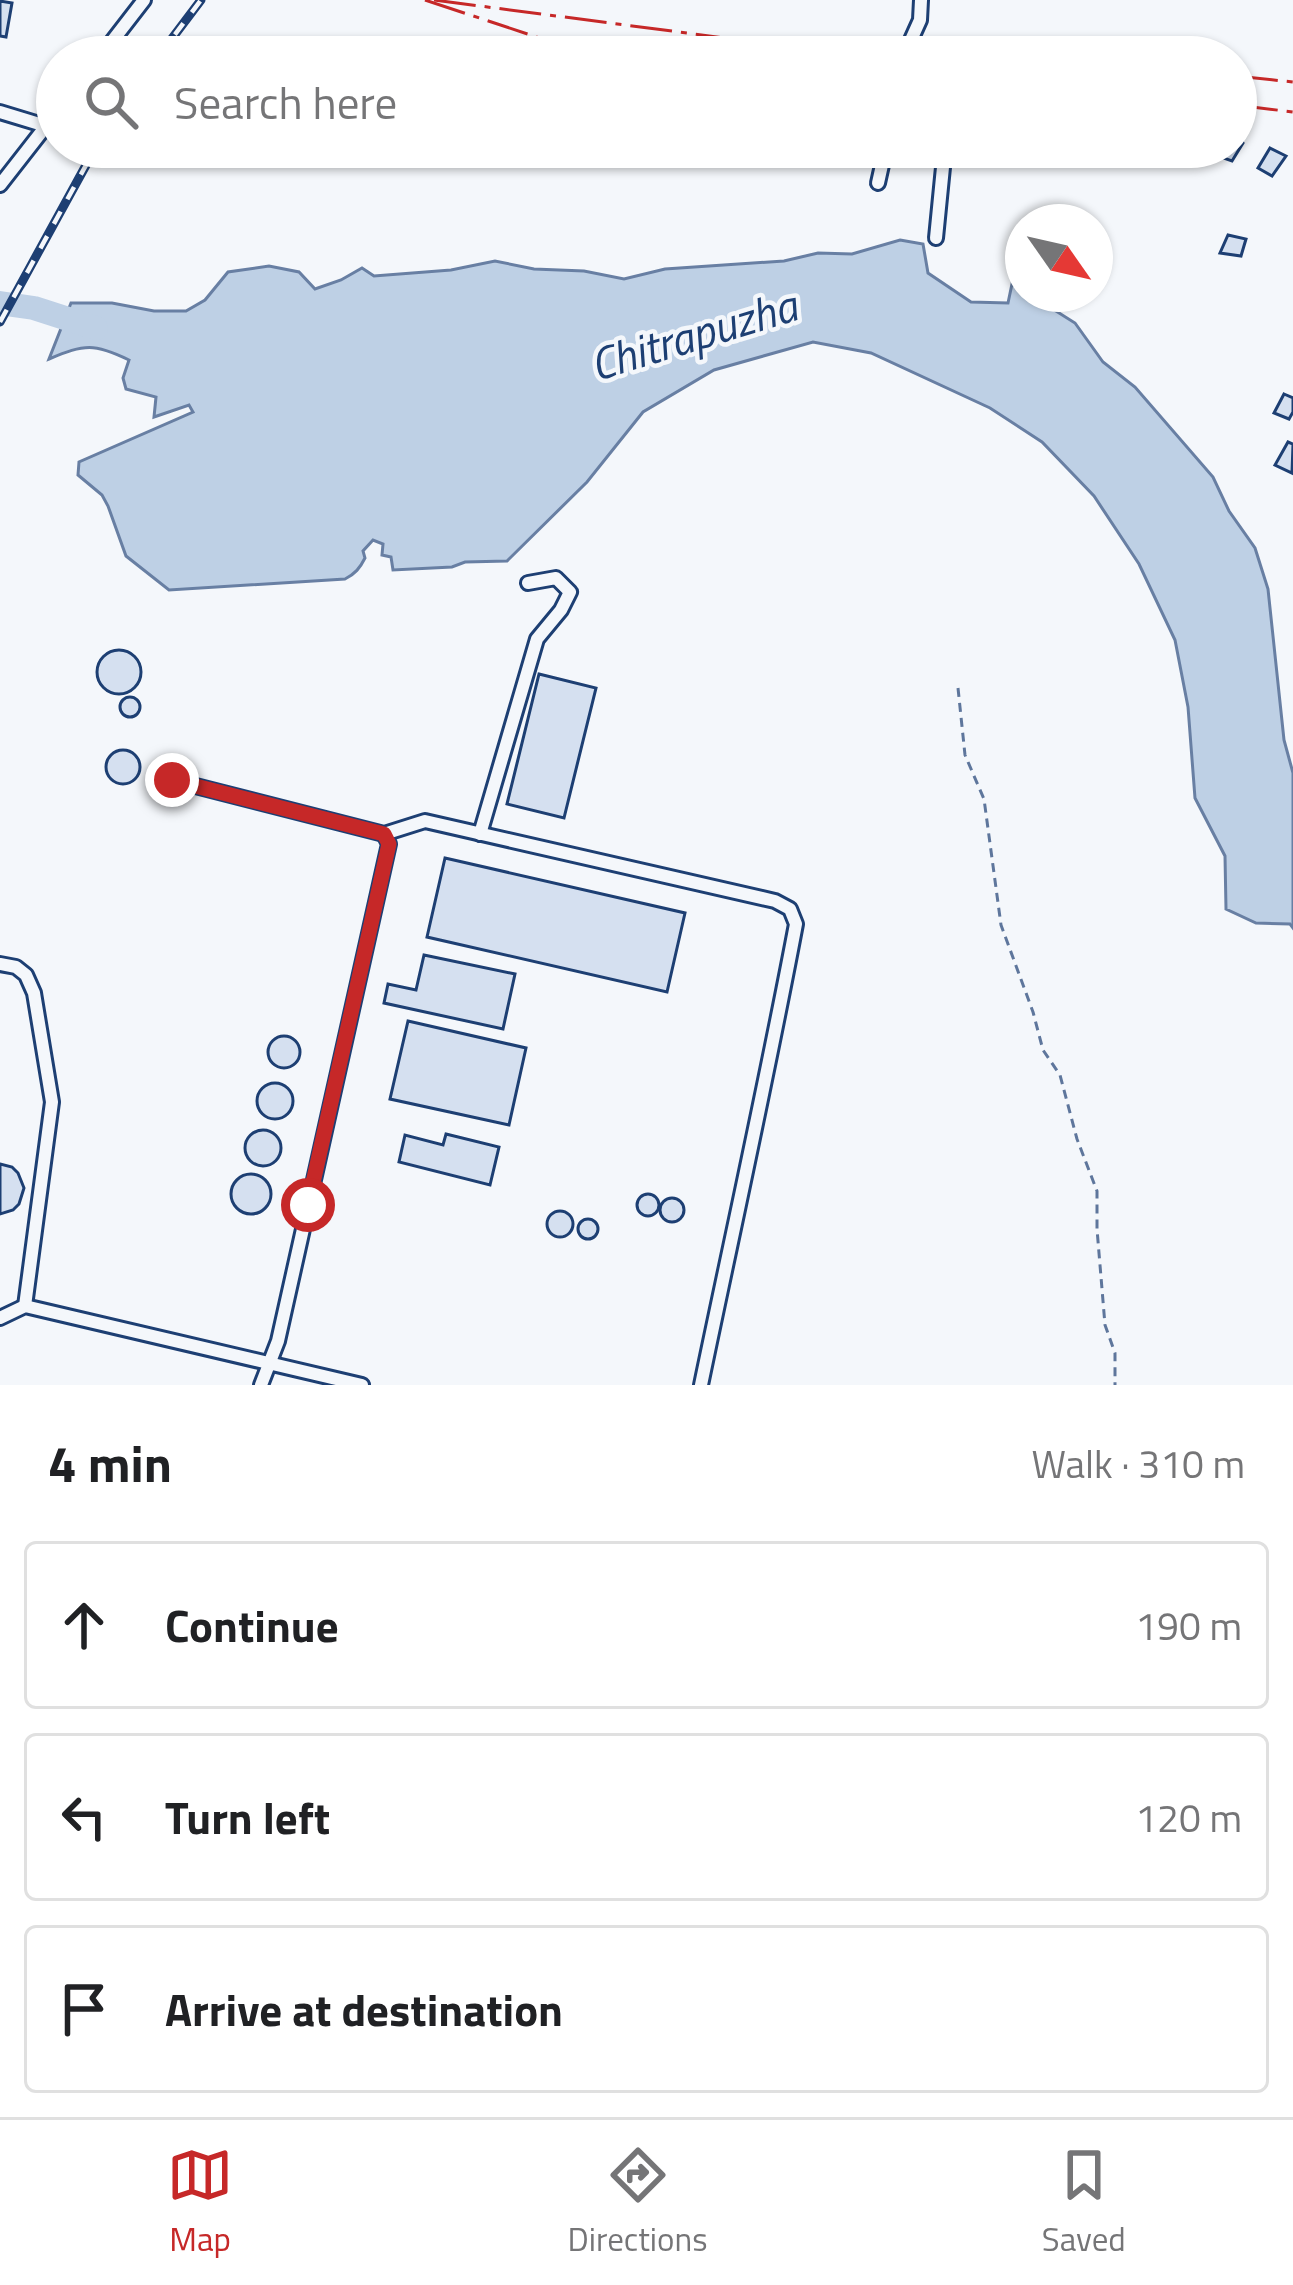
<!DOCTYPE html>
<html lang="en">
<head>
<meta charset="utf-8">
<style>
	:root { --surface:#fff; --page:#f6f6f6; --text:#202124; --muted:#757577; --line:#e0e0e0; --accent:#c62828 }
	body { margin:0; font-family:"Titillium Web",sans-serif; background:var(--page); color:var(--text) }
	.compass { position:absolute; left:1005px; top:204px; width:108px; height:108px; border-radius:50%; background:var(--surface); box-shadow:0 3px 9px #0004; rotate:124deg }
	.stop { position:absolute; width:36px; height:36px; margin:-27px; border:9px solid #c62828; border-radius:50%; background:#fff }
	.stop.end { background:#c62828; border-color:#fff; box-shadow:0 3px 12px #0008 }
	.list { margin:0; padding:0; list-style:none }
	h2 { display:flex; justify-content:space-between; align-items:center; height:156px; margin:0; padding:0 48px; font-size:51px }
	h2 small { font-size:39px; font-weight:400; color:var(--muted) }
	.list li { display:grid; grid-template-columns:78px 1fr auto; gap:36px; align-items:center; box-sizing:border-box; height:168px; margin:0 24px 24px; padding:0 24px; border:3px solid var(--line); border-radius:12px }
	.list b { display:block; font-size:45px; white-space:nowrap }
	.list em { font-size:39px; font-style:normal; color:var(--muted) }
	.icon { flex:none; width:66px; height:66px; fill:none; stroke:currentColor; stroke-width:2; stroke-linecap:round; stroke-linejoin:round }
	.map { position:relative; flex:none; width:1293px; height:1385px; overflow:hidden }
	.search { position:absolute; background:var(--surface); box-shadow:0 3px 9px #0004; left:36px; right:36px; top:36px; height:132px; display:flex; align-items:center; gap:30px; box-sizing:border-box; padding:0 42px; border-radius:66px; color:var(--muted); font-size:45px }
	.sheet { height:732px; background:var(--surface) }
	nav { display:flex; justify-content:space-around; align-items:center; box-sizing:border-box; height:168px; border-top:3px solid var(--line); background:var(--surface); font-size:33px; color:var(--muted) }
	nav a { display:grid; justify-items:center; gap:6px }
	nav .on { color:var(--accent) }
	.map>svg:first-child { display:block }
	.water { fill:#bed0e5; stroke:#687fa3; stroke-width:3 }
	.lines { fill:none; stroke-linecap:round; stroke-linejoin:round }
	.river { stroke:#bed0e5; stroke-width:24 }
	.building { fill:#d5e0f0; stroke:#1d3f73; stroke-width:3 }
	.street-casing { stroke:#1d3f73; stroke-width:18 }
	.path { stroke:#5e769c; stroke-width:3; stroke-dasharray:9 6; stroke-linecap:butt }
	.street { stroke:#f4f7fb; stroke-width:12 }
	.rail-casing { stroke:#1d3f73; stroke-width:9 }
	.rail { stroke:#f4f7fb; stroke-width:4.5; stroke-dasharray:14; stroke-linecap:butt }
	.power { stroke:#c62828; stroke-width:3; stroke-dasharray:42 9 6 9; stroke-linecap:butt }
	.route { stroke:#c62828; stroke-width:15 }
	.labels { text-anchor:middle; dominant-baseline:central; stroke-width:9; stroke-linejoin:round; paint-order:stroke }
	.water-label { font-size:45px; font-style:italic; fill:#1d3f73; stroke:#f4f7fb }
</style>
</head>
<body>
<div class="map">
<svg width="1293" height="1385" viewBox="0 0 1293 1385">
	<rect width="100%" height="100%" fill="#f4f7fb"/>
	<path class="water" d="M900,240L923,244L928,273L971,302L1008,303L1012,284L1023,291V294H1029L1075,323L1103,362L1135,387L1213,477L1229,511L1255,548L1268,589L1284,740L1293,773V928L1290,924L1256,923L1226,909L1225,856L1195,798L1188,707L1175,640L1139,564L1094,496L1042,442L990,408L871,353L813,342L714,370L643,412L587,482L507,561L465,562L452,567L393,570L391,557L382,555L383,544L373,540L363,551L365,558C360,568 355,574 345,579L169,590L126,556L108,506L102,495L78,475L79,462L193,412L189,405L154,417L156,397L126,389L123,378L129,360C94,343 85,344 49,359L71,303H112L154,311H186L205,300L228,272L269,266L299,272L315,289L341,280L362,268L374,276L451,270L495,261L534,269L584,271L624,279L665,269L784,261L818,253L852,254Z"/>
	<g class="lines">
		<polyline class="river" points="0,303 34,308 96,328"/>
	</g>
	<g class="building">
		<polygon points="0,1 12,3 6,37 0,36"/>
		<polygon points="1236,132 1243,143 1232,161 1212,154 1216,147 1236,147"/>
		<polygon points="1270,148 1286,156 1272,176 1258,168"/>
		<polygon points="1228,235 1246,239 1241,256 1220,253"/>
		<polygon points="1284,394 1293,398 1293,412 1289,419 1274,413"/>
		<polygon points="1288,442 1293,444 1292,473 1275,465"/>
		<circle cx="119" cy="672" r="22"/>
		<polygon points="539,674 596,688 564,818 507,804"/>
		<circle cx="130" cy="707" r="10"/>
		<circle cx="123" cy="767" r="17"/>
		<polygon points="445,858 685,913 667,992 427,937"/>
		<polygon points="424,955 515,974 503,1029 384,1003 388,984 416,990"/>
		<polygon points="408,1021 526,1048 509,1125 390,1099"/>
		<circle cx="284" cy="1052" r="16"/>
		<circle cx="275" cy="1101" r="18"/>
		<circle cx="263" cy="1148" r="18"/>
		<polygon points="446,1134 499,1147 490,1185 399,1162 405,1135 443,1145"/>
		<polygon points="0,1164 12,1167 18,1173 24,1188 19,1204 13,1210 0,1214"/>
		<circle cx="251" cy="1194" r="20"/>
		<circle cx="648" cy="1205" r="11"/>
		<circle cx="672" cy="1210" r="12"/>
		<circle cx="560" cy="1224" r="13"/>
		<circle cx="588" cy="1229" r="10"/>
	</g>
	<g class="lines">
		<g class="street-casing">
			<g id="street">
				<polyline points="921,0 920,20 911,40 927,57"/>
				<polyline points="100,57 144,0"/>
				<polyline points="0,112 46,126"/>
				<polyline points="878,183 886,147"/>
				<polyline points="0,185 57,112"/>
				<polyline points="936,238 945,147"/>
				<path d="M172,780L384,834L425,821L775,901L790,909L796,924C767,1078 733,1231 701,1385"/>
				<polyline points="480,834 537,639 561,610 570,592 556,578 528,583"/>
				<polyline points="0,964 16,967 26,975 34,993 52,1102 25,1306"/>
				<polyline points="0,1318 25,1306 362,1385"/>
				<polyline points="261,1385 278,1341 389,844 384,834"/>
			</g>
		</g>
		<polyline class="path" points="958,688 965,755 984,799 1001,925 1033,1012 1043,1050 1060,1075 1077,1139 1097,1191 1097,1229 1105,1325 1115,1353 1115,1385"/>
		<use href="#street" class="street"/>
		<g class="rail-casing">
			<g id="rail">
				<polyline points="158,57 201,0"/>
				<polyline points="0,322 96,147"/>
			</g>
		</g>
		<use href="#rail" class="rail"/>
		<g class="power">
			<polyline points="425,0 597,57"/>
			<polyline points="434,0 870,57"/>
			<polyline points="947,57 1012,52 1057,57"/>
			<polyline points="1236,76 1293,82"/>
			<polyline points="1236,105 1293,112"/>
		</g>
	</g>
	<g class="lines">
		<polyline class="route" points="172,780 384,834 389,844 308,1205"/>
	</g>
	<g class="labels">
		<g class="water-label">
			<text transform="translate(693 334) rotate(-17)">Chitrapuzha</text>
		</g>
	</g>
</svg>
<svg class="compass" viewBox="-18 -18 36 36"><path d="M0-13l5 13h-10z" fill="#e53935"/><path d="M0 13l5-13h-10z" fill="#757577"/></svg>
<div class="stop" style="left:308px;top:1205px"></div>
<div class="stop end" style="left:172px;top:780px"></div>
<div class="search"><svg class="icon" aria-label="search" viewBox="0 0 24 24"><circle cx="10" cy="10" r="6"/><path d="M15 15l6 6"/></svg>Search here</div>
</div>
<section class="sheet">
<h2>4 min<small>Walk · 310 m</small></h2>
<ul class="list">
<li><svg class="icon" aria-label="ahead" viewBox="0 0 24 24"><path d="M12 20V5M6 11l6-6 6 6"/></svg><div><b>Continue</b></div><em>190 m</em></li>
<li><svg class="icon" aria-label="left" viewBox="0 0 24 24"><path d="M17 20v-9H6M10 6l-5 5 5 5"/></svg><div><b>Turn left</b></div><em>120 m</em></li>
<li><svg class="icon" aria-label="arrive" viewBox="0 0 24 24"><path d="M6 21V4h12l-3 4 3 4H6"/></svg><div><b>Arrive at destination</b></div></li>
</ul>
</section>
<nav>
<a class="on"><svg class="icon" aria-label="map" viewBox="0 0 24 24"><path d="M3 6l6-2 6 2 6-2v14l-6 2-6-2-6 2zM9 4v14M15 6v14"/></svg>Map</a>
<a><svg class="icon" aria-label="directions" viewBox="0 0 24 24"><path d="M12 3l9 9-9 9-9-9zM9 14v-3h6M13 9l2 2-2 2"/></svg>Directions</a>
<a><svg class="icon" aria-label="saved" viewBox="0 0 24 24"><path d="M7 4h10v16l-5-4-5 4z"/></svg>Saved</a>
</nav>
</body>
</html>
